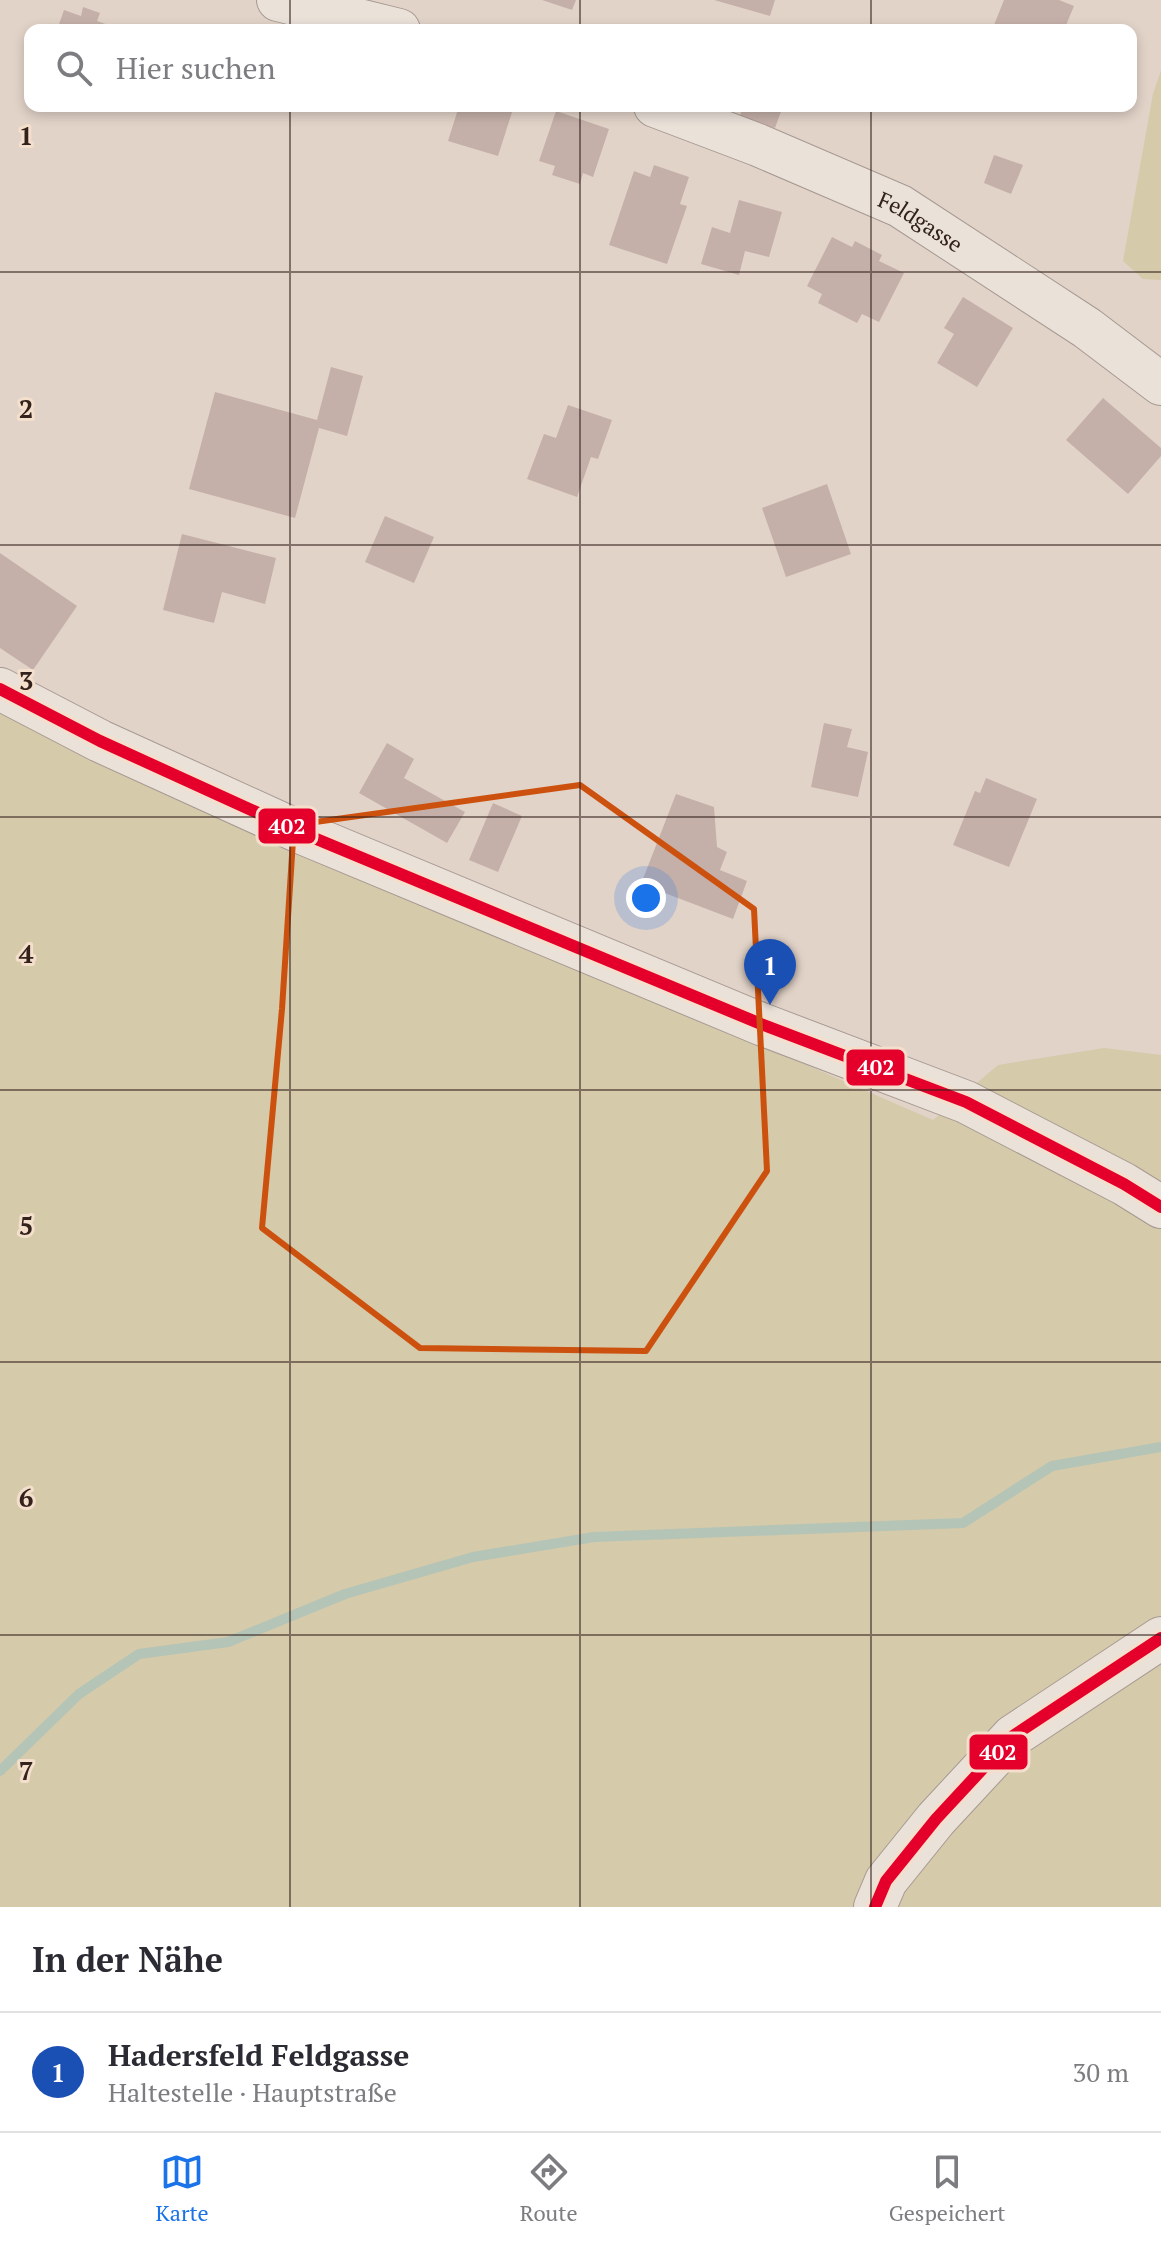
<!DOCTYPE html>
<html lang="de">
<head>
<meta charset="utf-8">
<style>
	:root { --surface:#fff; --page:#f7f7f7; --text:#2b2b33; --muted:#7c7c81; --line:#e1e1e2; --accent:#1a73e8 }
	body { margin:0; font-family:"PT Serif",serif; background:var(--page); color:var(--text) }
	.you { position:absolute; left:646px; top:898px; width:28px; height:28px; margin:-20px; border:6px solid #fff; border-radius:50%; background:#1a73e8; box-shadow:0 0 0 12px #1a73e833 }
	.badge { display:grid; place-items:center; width:52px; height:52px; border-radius:50%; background:var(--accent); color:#fff; font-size:26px; font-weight:700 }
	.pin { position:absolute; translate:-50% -66px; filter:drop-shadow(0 2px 4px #0008) }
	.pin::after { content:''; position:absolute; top:42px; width:28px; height:24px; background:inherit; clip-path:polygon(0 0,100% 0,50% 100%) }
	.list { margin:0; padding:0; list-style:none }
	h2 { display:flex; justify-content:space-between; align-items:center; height:104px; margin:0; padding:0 32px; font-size:34px }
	h2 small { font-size:26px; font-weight:400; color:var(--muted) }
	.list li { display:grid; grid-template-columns:52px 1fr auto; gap:24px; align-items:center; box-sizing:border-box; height:120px; padding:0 32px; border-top:2px solid var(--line) }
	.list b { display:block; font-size:30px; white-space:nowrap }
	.list p { margin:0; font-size:26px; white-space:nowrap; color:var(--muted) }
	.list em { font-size:26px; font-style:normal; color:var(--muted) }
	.icon { flex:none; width:44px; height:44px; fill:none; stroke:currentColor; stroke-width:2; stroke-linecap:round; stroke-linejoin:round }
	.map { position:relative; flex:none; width:1161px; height:1907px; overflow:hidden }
	.search { position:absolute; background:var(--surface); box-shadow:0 4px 12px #0003; left:24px; right:24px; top:24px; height:88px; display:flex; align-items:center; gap:20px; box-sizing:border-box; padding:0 28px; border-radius:16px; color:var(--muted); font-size:30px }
	.sheet { height:224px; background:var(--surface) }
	nav { display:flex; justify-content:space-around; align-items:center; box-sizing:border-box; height:112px; border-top:2px solid var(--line); background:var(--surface); font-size:22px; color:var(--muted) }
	nav a { display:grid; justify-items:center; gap:4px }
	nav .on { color:var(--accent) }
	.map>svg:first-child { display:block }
	.green { fill:#d5caaa }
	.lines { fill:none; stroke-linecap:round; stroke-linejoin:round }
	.stream { stroke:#b4c4b6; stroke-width:10 }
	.building { fill:#c5b0a9 }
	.minor-casing { stroke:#a69992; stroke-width:44 }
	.minor { stroke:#eae1d9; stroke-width:42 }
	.bus-1-casing { stroke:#f4decc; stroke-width:18 }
	.bus-1 { stroke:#e4002b; stroke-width:12 }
	.marked { fill:none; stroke:#cd510e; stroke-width:6; stroke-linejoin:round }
	.grid { fill:none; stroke:#33211b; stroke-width:2; stroke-opacity:0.55 }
	.labels { text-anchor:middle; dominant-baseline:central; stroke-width:6; stroke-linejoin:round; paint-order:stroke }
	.street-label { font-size:22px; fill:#33211b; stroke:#f4decc }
	.grid-label { font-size:26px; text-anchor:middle; font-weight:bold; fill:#33211b; stroke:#f4decc; stroke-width:6; stroke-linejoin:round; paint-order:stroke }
	.line-badge { stroke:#f4decc; stroke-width:3 }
	.badge-label { font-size:22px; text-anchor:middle; font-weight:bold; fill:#fff }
</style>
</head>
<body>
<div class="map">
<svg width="1161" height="1907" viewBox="0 0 1161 1907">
	<rect width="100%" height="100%" fill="#e2d3c8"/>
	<g class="green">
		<polygon points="1161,70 1161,280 1143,279 1123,261 1153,94"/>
		<polygon points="0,713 933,1120 998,1065 1104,1048 1161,1055 1161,1907 0,1907"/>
	</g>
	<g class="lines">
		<polyline class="stream" points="0,1771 79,1694 139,1654 228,1642 345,1594 473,1557 594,1537 963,1523 1052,1466 1161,1447"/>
	</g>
	<g class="building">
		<polygon points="542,0 576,0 572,10"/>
		<polygon points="714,0 775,0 770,16"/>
		<polygon points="1004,0 1059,0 1074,6 1064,30 992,30"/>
		<polygon points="83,7 100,13 97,21 122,30 57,30 64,10 81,16"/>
		<polygon points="459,106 514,106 498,156 448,141"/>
		<polygon points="743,106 783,106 775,128 740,116"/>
		<polygon points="556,111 609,129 593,177 583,173 580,184 552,175 555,166 539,161"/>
		<polygon points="994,155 1023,165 1011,194 984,183"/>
		<polygon points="654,165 689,177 680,204 687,206 667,264 609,245 634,171 650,177"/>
		<polygon points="739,200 782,212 769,257 745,251 739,275 701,264 712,227 730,233"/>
		<polygon points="832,237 852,247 855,241 882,255 879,261 904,273 879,322 862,314 857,323 818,303 822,294 807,286"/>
		<polygon points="963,297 1013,328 977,387 937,363 954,334 944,328"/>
		<polygon points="331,367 363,376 347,436 319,428 295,518 189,489 215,392 317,420"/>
		<polygon points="1103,398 1161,448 1161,456 1128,494 1066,440"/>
		<polygon points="568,405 612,420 598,459 591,457 577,497 527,479 544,434 556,438"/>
		<polygon points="827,484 851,554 786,577 762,508"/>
		<polygon points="385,516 434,537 414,583 365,562"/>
		<polygon points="182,534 276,558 265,604 222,592 214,623 163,610"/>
		<polygon points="0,553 77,606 33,670 0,648"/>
		<polygon points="824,723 852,729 847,747 868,752 858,797 811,787"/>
		<polygon points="387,743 414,759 404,778 465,812 447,843 359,793"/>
		<polygon points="986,778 1037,799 1009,867 953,845 975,791 980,793"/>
		<polygon points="676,794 714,807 717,847 727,852 720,870 747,881 733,919 641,884"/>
		<polygon points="493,803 522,816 498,872 469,860"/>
	</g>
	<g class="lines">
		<g class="minor-casing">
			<g id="minor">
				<polyline points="278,0 399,30"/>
				<path id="s1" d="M655,106L758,145L900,206L1087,328L1161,384"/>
				<polyline points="0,689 100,741 302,833 761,1024 966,1102 1124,1184 1161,1207"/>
				<polyline points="875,1907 886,1881 936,1819 1013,1736 1161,1638"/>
			</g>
		</g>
		<use href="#minor" class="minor"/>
		<g class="bus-1-casing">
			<g id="bus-1">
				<polyline points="0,689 100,741 302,833 761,1024 966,1102 1124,1184 1161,1207"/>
				<polyline points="875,1907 886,1881 936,1819 1013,1736 1161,1638"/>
			</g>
		</g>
		<use href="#bus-1" class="bus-1"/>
	</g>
	<path class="marked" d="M580,785L754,909L767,1171L646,1351L420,1348L262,1228L282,1009L294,825Z"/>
	<path class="grid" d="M290,0V30M580,0V30M871,0V30M290,106V1907M580,106V1907M871,106V1907M0,272H1161M0,545H1161M0,817H1161M0,1090H1161M0,1362H1161M0,1635H1161"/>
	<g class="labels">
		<g class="street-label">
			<text stroke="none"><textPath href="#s1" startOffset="290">Feldgasse</textPath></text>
		</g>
	</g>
	<g class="grid-label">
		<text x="26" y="145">1</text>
		<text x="26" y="418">2</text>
		<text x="26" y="690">3</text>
		<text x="26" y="963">4</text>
		<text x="26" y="1235">5</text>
		<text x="26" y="1507">6</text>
		<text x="26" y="1780">7</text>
	</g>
	<g class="line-badge">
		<rect x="257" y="807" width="60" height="38" rx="8" fill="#e4002b"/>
		<rect x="845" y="1048" width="61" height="39" rx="8" fill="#e4002b"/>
		<rect x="968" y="1733" width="61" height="38" rx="8" fill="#e4002b"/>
	</g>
	<g class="badge-label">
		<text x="287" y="834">402</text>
		<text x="876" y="1075">402</text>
		<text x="998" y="1760">402</text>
	</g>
</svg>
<div class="you"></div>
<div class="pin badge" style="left:770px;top:1005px;background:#1a4fb4">1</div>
<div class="search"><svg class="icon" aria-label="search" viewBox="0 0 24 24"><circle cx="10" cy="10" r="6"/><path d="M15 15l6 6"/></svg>Hier suchen</div>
</div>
<section class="sheet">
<h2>In der Nähe<small></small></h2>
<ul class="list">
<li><span class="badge" style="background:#1a4fb4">1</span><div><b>Hadersfeld Feldgasse</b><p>Haltestelle · Hauptstraße</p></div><em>30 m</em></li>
</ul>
</section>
<nav>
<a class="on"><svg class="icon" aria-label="map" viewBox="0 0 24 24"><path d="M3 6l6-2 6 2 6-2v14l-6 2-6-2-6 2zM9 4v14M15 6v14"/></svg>Karte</a>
<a><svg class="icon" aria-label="directions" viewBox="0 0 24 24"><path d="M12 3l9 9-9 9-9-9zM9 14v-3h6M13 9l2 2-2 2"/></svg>Route</a>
<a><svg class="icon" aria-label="saved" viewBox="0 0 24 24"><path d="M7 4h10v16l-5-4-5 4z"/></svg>Gespeichert</a>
</nav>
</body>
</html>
